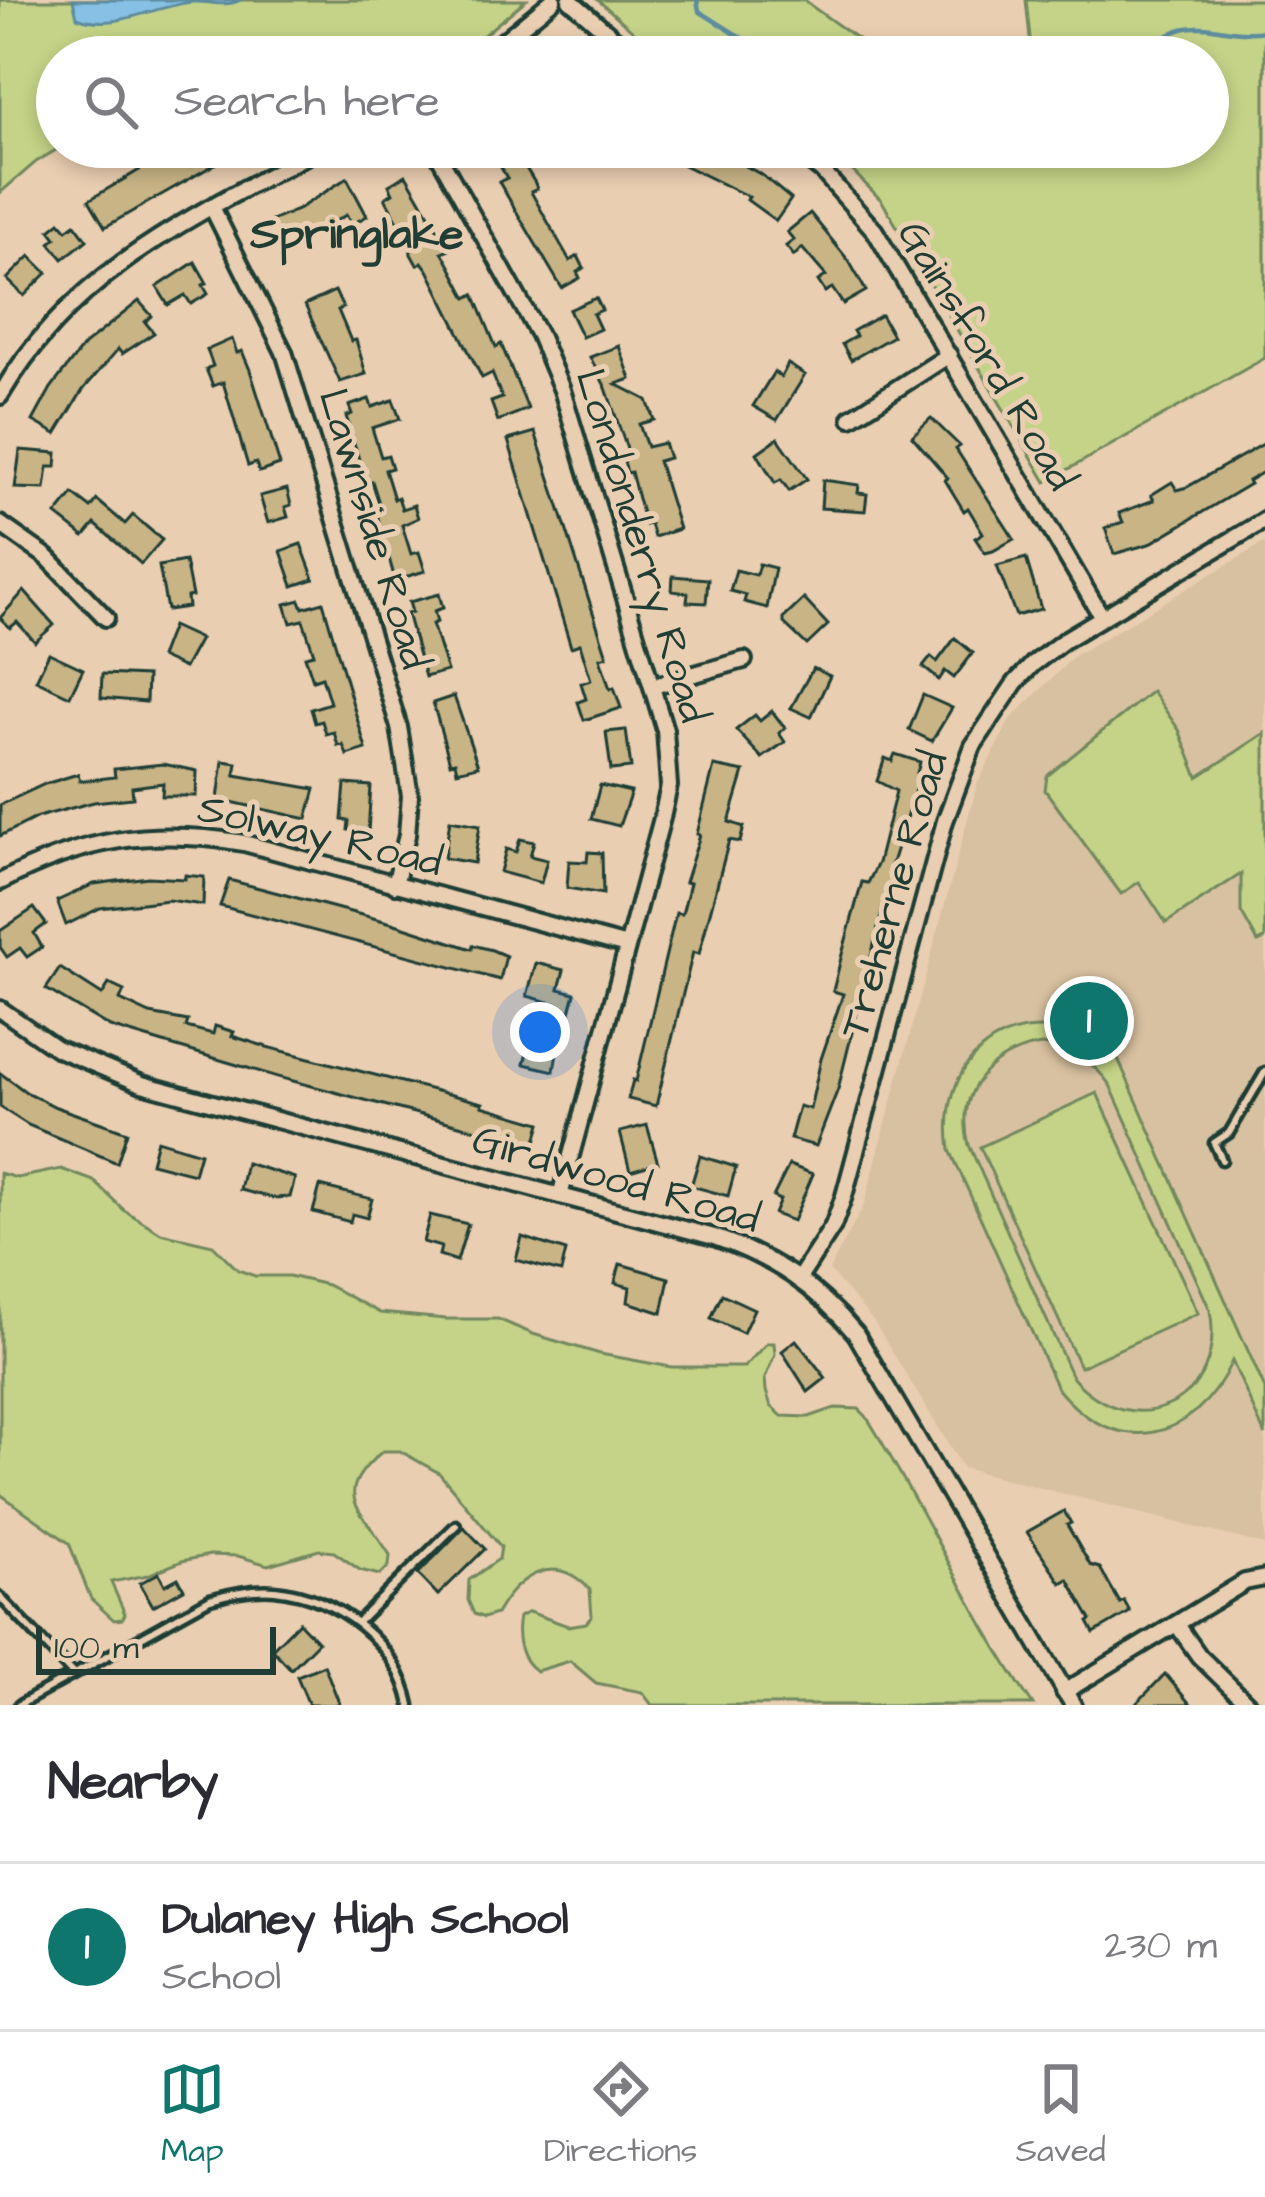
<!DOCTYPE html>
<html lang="en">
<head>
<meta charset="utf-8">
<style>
	:root { --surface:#fff; --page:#f7f7f7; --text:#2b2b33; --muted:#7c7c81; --line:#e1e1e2; --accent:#0f766e }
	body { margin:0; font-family:"Architects Daughter",sans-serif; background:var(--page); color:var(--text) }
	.scale { position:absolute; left:36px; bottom:30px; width:240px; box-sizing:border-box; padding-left:12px; border:6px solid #1f3d34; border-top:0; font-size:33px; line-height:42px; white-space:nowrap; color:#1f3d34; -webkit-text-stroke:9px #eaceb1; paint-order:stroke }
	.you { position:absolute; left:540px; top:1032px; width:42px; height:42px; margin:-30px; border:9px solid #fff; border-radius:50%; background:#1a73e8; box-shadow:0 0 0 18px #1a73e833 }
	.badge { display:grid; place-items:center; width:78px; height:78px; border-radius:50%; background:var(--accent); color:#fff; font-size:39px; font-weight:700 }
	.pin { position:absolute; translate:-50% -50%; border:6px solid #fff; box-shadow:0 3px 12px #0006 }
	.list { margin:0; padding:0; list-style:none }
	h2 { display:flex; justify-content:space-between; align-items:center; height:156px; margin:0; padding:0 48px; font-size:51px }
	h2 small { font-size:39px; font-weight:400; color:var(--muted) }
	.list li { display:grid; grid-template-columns:78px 1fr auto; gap:36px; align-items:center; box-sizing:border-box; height:168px; padding:0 48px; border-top:3px solid var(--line) }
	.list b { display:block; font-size:45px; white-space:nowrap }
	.list p { margin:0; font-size:39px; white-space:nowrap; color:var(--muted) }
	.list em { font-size:39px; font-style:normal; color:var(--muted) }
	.icon { flex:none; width:66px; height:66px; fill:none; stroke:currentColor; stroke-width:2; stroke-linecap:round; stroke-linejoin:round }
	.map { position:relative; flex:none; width:1265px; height:1705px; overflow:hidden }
	.search { position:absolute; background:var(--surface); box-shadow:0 6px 18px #0003; left:36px; right:36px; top:36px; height:132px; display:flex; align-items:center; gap:30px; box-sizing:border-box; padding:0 42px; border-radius:66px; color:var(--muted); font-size:45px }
	.sheet { height:324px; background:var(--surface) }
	nav { display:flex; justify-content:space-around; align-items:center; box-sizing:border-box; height:168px; border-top:3px solid var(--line); background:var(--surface); font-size:33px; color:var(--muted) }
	nav a { display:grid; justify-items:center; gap:6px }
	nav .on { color:var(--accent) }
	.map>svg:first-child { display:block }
	.built { fill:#d8c1a0 }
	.green { fill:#c4d387; stroke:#72885e; stroke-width:3; fill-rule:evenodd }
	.water { fill:#86c1e5; stroke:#5d8c9e; stroke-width:3 }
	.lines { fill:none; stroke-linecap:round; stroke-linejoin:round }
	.stream { stroke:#5d8c9e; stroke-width:4.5 }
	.building { fill:#c9b486; stroke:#1f3d34; stroke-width:3 }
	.service-casing { stroke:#1f3d34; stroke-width:15 }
	.minor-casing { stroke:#1f3d34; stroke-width:22 }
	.service { stroke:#eaceb1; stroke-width:6 }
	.minor { stroke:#eaceb1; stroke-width:14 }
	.labels { text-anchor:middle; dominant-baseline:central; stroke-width:10; stroke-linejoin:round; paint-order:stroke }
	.street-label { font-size:42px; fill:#1f3d34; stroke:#eaceb1 }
	.neighbourhood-label { font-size:45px; font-weight:bold; fill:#1f3d34; stroke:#eaceb1 }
</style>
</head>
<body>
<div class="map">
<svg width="1265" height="1705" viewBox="0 0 1265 1705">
	<rect width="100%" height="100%" fill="#eaceb1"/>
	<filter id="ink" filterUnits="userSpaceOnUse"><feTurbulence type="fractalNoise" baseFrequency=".00833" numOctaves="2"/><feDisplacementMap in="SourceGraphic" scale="24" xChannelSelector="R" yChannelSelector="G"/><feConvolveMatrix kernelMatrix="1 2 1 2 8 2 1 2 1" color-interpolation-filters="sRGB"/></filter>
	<g filter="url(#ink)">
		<polygon class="built" points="1265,542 1265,1545 963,1468 874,1322 829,1270 864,1205 977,785 1010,720 1074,656"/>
		<g class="green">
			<polygon points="0,0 526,0 480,38 448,57 57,57 57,147 61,147 36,162 0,193"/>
			<polygon points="598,0 803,0 883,57 673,57 642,39"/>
			<polygon points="1026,0 1265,0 1265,358 1046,482 882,201 829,147 1208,147 1208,57 1032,57"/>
			<polygon points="1152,691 1179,730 1198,777 1265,733 1265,939 1258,942 1241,912 1241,874 1166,923 1139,882 1121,894 1045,790 1047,776"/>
			<path d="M1095,1007L1265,1389V1435L1232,1361C1195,1442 1116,1461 1057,1388L950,1150C937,1062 1003,1005 1087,1037L1078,1014ZM1041,1045C1073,1049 1091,1059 1110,1085L1210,1310C1227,1402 1134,1447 1072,1377L969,1145C955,1092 990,1053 1041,1045Z"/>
			<polygon points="1097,1093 1198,1313 1080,1367 980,1147"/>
			<path d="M61,1169L94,1181L124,1210L161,1233L213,1245L238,1270L255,1276H289L327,1285L380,1313L446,1319H498L533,1334L600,1354L671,1367H744L767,1343H774L775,1354L765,1378L766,1391L771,1406L782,1416L809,1417L835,1408L859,1409L866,1416C926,1511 970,1614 1033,1705H652L642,1692L596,1683L570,1661L536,1671C519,1659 515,1637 519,1617L529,1612L568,1626L586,1623L592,1616L590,1590C554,1550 517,1577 496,1614L484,1618L474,1614L468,1600L469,1580L499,1559L501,1547L439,1473L400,1451H383C328,1496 362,1509 390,1555L389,1566L380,1575L360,1570L334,1552L319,1550L268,1565L238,1556L210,1555L182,1561L148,1575L111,1582L125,1614L122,1619L114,1620L91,1599L69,1543L0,1494V1173L17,1178Z"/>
		</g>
		<path class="water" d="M73,0H241C226,8 210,1 193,2C154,5 116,32 77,17Z"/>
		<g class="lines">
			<g class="stream">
				<polyline points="697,0 699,11 772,57"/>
				<path d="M1146,57C1186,4 1218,39 1265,31"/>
				<polyline points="927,147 937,147"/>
				<polyline points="1032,147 1045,152 1060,147"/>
			</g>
		</g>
		<g class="building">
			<polygon points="198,147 220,147 226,158 105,227 89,200 163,156 168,164"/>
			<polygon points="489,147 513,147 535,183 537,189 531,192 570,261 578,256 584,268 577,272 580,278 562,288 557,280 499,182 507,178"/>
			<polygon points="647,147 711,147 762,175 791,199 776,221 747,200 749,197"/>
			<polygon points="406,175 449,249 442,252 450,266 467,298 474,294 496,347 501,344 528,409 498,421 491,402 502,398 492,373 482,378 428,270 422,262 417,265 411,254 410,243 385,198 393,193 389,185"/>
			<polygon points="347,178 367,216 352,224 346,215 281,252 265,224 297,210"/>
			<polygon points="810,213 849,261 866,291 843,304 832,288 825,292 818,281 826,276 802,248 794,256 786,246 794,240 787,232"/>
			<polygon points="60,222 67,230 75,224 87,240 63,259 50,243 56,238 50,230"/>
			<polygon points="30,256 47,273 24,296 7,279"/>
			<polygon points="195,262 207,283 203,285 208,294 191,304 185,295 168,305 157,287"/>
			<polygon points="335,291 343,308 338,310 351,341 356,340 366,374 340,382 305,305"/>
			<polygon points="596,298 602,310 593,314 600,329 582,337 569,310"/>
			<polygon points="139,301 152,316 145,322 154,333 122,354 118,349 83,390 56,434 33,421 51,388 84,345"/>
			<polygon points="881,315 893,336 851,360 842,344 856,336 853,331"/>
			<polygon points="232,339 237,353 242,351 250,370 280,465 259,472 256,463 248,466 223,382 213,386 206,369 213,366 207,350"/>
			<polygon points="619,346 631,379 616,384 647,400 654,420 639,424 647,447 664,443 669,458 658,461 679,529 654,537 650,524 645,525 631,472 627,473 622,454 628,452 606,388 590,357"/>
			<polygon points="788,364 805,375 777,420 753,406 774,372 781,377"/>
			<polygon points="369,399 372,407 393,400 400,419 372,428 381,457 388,455 392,468 385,470 394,499 398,497 402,509 414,505 418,518 402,525 411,554 419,552 425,571 395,580 377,514 382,513 372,481 366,483 346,416 352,414 349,406"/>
			<polygon points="931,418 960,446 956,449 1014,539 993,551 985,553 975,538 983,533 968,508 964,511 945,480 948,478 912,436"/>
			<polygon points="535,432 607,656 600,658 610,689 614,687 621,708 584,720 578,702 586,699 581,683 591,680 580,644 571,647 508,440"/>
			<polygon points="778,438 807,479 789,491 781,480 775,483 757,453"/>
			<polygon points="1265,443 1265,471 1248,481 1250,484 1149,544 1114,554 1105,528 1123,522 1119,513 1154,500 1151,495 1172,482 1177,490 1187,487"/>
			<polygon points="20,450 57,453 56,467 48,467 45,489 15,488"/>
			<polygon points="823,480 859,485 858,493 867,494 865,511 821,508"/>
			<polygon points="287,489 291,505 285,507 288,517 268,523 260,496"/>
			<polygon points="73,494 91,508 97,500 125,524 133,515 162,540 141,564 95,524 84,537 56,515"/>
			<polygon points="301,544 314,579 293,586 281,551"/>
			<polygon points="1026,558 1041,609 1016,616 997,566"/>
			<polygon points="185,561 192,596 187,597 188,607 167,610 159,566"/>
			<polygon points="759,564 775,568 767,608 744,602 746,595 730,591 736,570 756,575"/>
			<polygon points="673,576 708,579 706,603 687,602 688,593 672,591"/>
			<polygon points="24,591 54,625 35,642 17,622 10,628 0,618"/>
			<polygon points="439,594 443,608 434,611 437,622 432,624 447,671 425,677 407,613 412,612 409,602"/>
			<polygon points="804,599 828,625 807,645 784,623 784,618"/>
			<polygon points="300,600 303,608 323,602 366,749 347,755 343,745 338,746 334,732 326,734 322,721 315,723 311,709 330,703 322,677 313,680 305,656 314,654 303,620 291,623 285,604"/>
			<polygon points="172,626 200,639 184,668 160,657"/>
			<polygon points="955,638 973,653 954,678 945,671 939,680 923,667 931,657 937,662"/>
			<polygon points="49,653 83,669 70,696 36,680"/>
			<polygon points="813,668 830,676 811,717 791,708"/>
			<polygon points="102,674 147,676 146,702 101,698"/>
			<polygon points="923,695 952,708 932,741 909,730"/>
			<polygon points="454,696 478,766 457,771 455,762 450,763 433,703"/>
			<polygon points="772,711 785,728 779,733 785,742 762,758 736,730 755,715 760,721"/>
			<polygon points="626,730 631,768 611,770 606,732"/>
			<polygon points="895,754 920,762 917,773 920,774 891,866 896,867 888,901 885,900 838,1089 816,1146 790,1139 799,1106 810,1109 821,1059 843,994 833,991 841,958 862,882 868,883 878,863 896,791 877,781 885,758 892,761"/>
			<polygon points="223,761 237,763 235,775 315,789 307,819 218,799"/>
			<polygon points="163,764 197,771 196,796 162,796 163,783 132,787 133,798 94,802 38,817 0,836 0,805 45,784 78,774 80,781 115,777 114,769"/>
			<polygon points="714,766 744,772 729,822 744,827 740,842 729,840 699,954 693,952 656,1106 628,1099 633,1080 636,1081 676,913 682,914 690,883 685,882 700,835 697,834"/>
			<polygon points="345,784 371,786 368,832 348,830 349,821 342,820"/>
			<polygon points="600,785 631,792 619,826 591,819"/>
			<polygon points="450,820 480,825 474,863 444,858"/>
			<polygon points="520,839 534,842 530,856 547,860 541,883 500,872 506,849 516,852"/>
			<polygon points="588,852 602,853 603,894 567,888 569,861 587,862"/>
			<polygon points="185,875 204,877 203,905 168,900 100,908 66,925 57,901 94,884 148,877 185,879"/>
			<polygon points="229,880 392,923 472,949 473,945 492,950 506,956 500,980 220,906"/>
			<polygon points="34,908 46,924 34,933 42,947 27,957 20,948 7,957 0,947 0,931"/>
			<polygon points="536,963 564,970 559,989 575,993 565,1031 554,1029 560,1005 527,996"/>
			<polygon points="60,968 102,995 109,984 124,991 120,1000 150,1014 188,1021 186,1027 213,1034 215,1026 234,1032 232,1036 267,1047 483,1103 482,1106 541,1123 535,1145 278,1077 110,1027 46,989"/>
			<polygon points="534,1026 560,1033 554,1071 524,1064"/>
			<polygon points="0,1073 26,1092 56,1107 127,1132 117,1163 28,1125 0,1107"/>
			<polygon points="647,1125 658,1163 630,1171 620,1132"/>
			<polygon points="157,1140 200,1153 194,1174 151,1163"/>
			<polygon points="700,1156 736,1167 728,1196 691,1186"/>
			<polygon points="246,1163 295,1178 290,1197 273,1198 240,1190"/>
			<polygon points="789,1165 813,1174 793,1221 774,1214 780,1200 773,1197"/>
			<polygon points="320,1186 372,1199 367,1218 352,1214 350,1222 313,1212"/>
			<polygon points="430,1215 468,1224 457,1261 439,1255 441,1247 423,1242"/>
			<polygon points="522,1237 566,1251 561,1272 516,1260"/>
			<polygon points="620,1264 669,1278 662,1313 628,1302 630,1287 615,1283"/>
			<polygon points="722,1294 754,1309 743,1333 711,1318"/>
			<polygon points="796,1340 826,1378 808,1392 782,1351"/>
			<polygon points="1064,1511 1071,1523 1067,1525 1090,1565 1100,1568 1120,1603 1124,1601 1130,1612 1094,1633 1088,1622 1091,1620 1068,1579 1061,1583 1027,1532"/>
			<polygon points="464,1527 485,1549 438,1595 418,1574"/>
			<polygon points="159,1573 165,1585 178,1578 184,1589 153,1606 140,1583"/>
			<polygon points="299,1622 318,1642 291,1669 272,1649"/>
			<polygon points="324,1665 340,1705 309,1705 297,1676"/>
			<polygon points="1165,1674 1191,1705 1135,1705"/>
		</g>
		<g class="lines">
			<g class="service-casing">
				<g id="service">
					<polyline points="1222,1160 1214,1143 1229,1133 1265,1072"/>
					<polyline points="0,1597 73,1674"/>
					<polyline points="358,1622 456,1525"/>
					<path d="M19,1705L210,1599C231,1593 253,1588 275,1590C338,1597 397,1642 410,1705"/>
				</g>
			</g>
			<g class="minor-casing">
				<g id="minor">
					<polyline points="570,0 636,57"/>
					<polyline points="484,57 553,0"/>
					<polyline points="434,147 539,335 562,390 665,730 669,786 662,818 560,1196"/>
					<polyline points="791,147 822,171 875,231 1102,617"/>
					<polyline points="212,207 284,352 399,727 410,796 407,835 395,885"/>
					<path d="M0,396C74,268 198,214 323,147"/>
					<polyline points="851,418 949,355"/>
					<polyline points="0,524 47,557 106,618"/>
					<polyline points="653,686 744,660"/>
					<path d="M0,882C83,838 151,828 244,843L627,946"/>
					<path d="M0,1009L56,1048L142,1084L714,1237C774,1258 816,1286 856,1334L1073,1705"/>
					<polyline points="800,1277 833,1226 844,1196 945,821 973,746 1015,683 1033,664 1066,639 1265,520"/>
					<polyline points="1178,1626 1199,1656 1249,1705"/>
					<polyline points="1064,1692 1245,1582 1265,1578"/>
				</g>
			</g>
			<use href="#service" class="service"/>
			<use href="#minor" class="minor"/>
		</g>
	</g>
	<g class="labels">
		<g class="street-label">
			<text transform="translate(986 356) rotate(59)">Gainsford Road</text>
			<text transform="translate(373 529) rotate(73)">Lawnside Road</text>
			<text transform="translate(641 546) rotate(73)">Londonderry Road</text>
			<text transform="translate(320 836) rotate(13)">Solway Road</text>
			<text transform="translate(895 895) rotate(-74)">Treherne Road</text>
			<text transform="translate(616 1180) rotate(16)">Girdwood Road</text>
		</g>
		<g class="neighbourhood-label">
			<text x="357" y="235">Springlake</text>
		</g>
	</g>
</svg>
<div class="scale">100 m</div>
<div class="you"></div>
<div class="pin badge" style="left:1089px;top:1021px">1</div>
<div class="search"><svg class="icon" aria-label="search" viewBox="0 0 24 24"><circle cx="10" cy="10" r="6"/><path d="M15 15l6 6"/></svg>Search here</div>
</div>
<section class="sheet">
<h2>Nearby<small></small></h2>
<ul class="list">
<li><span class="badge">1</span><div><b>Dulaney High School</b><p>School</p></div><em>230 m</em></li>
</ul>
</section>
<nav>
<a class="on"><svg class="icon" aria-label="map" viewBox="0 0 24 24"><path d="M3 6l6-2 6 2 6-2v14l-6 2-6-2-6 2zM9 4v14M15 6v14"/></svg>Map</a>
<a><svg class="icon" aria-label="directions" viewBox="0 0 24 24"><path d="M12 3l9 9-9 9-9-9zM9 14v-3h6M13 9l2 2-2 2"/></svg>Directions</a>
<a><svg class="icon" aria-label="saved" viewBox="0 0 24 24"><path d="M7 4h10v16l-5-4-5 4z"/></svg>Saved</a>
</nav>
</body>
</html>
